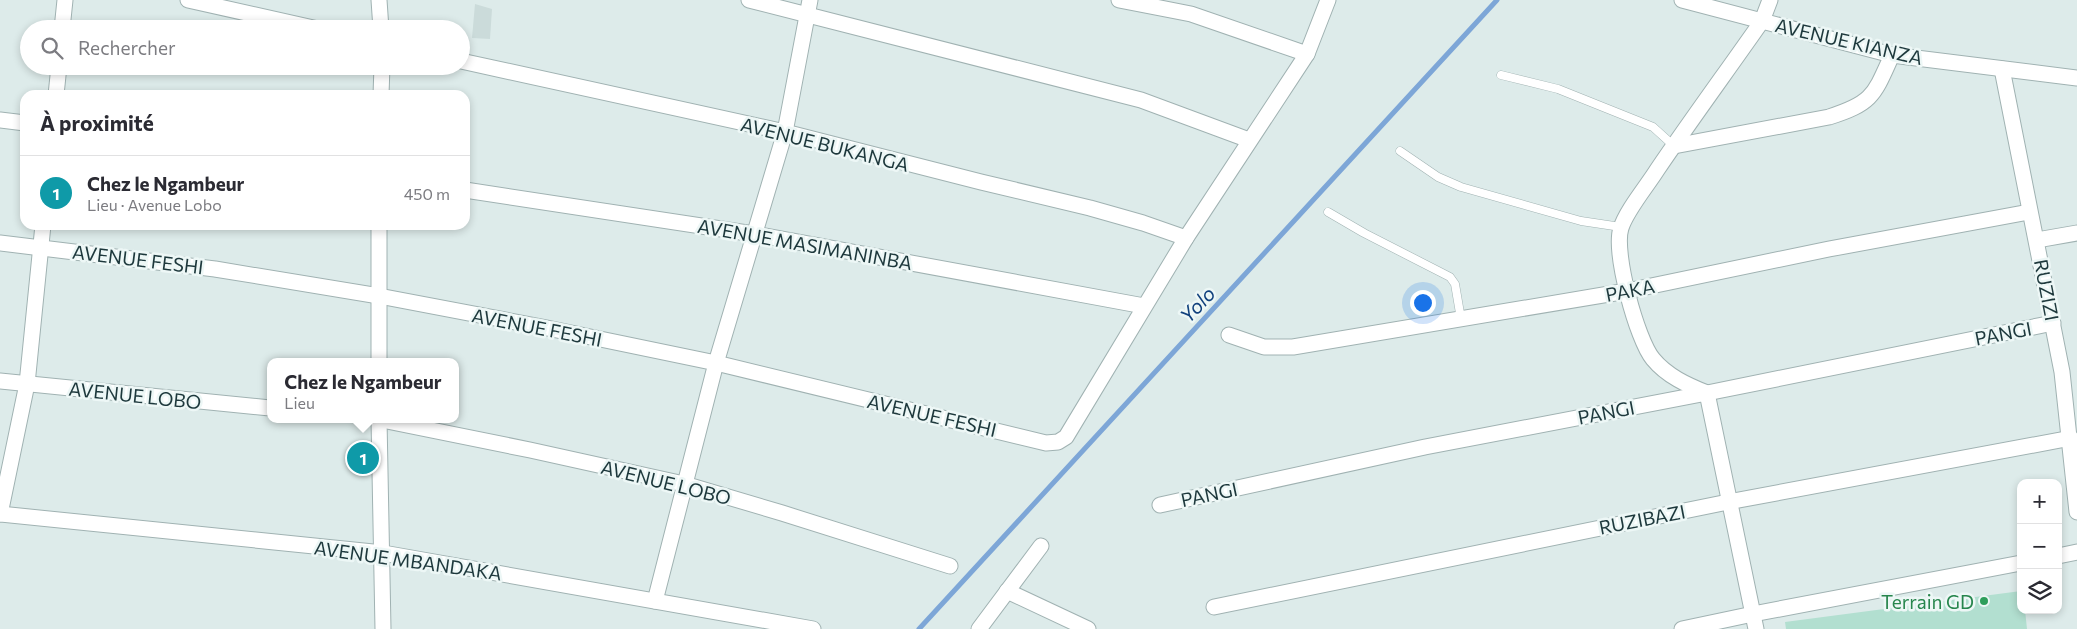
<!DOCTYPE html>
<html lang="fr">
<head>
<meta charset="utf-8">
<style>
	:root { --surface:#fff; --page:#f7f7f7; --text:#2b2b33; --muted:#7c7c81; --line:#e1e1e2; --accent:#7c3aed }
	body { margin:0; font-family:Commissioner,sans-serif; background:var(--page); color:var(--text) }
	.controls { position:absolute; right:15px; bottom:15px; display:grid; overflow:hidden; border-radius:10px; box-shadow:0 2px 8px #0003 }
	.controls button { width:45px; height:45px; display:grid; place-items:center; padding:0; border:0; border-bottom:1px solid var(--line); background:var(--surface); color:var(--text); font:25px sans-serif }
	.you { position:absolute; left:1422px; top:302px; width:18px; height:18px; margin:-12px; border:4px solid #fff; border-radius:50%; background:#1a73e8; box-shadow:0 0 0 8px #1a73e833 }
	.badge { display:grid; place-items:center; width:32px; height:32px; border-radius:50%; background:var(--accent); color:#fff; font-size:16px; font-weight:700 }
	.pin { position:absolute; translate:-50% -50%; border:2px solid #fff; box-shadow:0 1px 5px #0006 }
	.popup { position:absolute; left:267px; top:358px; width:192px; height:65px; box-sizing:border-box; display:grid; place-content:center; border-radius:10px; background:var(--surface); filter:drop-shadow(0 1px 4px #0005); font-size:16px; white-space:nowrap; color:var(--muted) }
	.popup b { font-size:19px; color:var(--text) }
	.popup::after { content:''; position:absolute; left:50%; top:100%; margin-left:-10px; border:10px solid transparent; border-top-color:var(--surface) }
	.list { margin:0; padding:0; list-style:none }
	h2 { display:flex; justify-content:space-between; align-items:center; height:65px; margin:0; padding:0 20px; font-size:21px }
	h2 small { font-size:16px; font-weight:400; color:var(--muted) }
	.list li { display:grid; grid-template-columns:32px 1fr auto; gap:15px; align-items:center; box-sizing:border-box; height:75px; padding:0 20px; border-top:1px solid var(--line) }
	.list b { display:block; font-size:19px; white-space:nowrap }
	.list p { margin:0; font-size:16px; white-space:nowrap; color:var(--muted) }
	.list em { font-size:16px; font-style:normal; color:var(--muted) }
	.icon { flex:none; width:28px; height:28px; fill:none; stroke:currentColor; stroke-width:2; stroke-linecap:round; stroke-linejoin:round }
	.map { position:relative; flex:none; width:2077px; height:629px; overflow:hidden }
	.search { position:absolute; background:var(--surface); box-shadow:0 2px 8px #0003; left:20px; top:20px; width:450px; height:55px; display:flex; align-items:center; gap:12px; box-sizing:border-box; padding:0 18px; border-radius:28px; color:var(--muted); font-size:19px }
	.panel { position:absolute; background:var(--surface); box-shadow:0 2px 8px #0003; left:20px; top:90px; width:450px; height:140px; border-radius:15px }
	.map>svg:first-child { display:block }
	.built { fill:#cbdbda }
	.pitch { fill:#b2dfd0 }
	.lines { fill:none; stroke-linecap:round; stroke-linejoin:round }
	.stream { stroke:#7da6d7; stroke-width:5 }
	.service-casing { stroke:#a0b2b2; stroke-width:9 }
	.minor-casing { stroke:#a0b2b2; stroke-width:17 }
	.tertiary-casing { stroke:#a0b2b2; stroke-width:17 }
	.service { stroke:#fff; stroke-width:8 }
	.minor { stroke:#fff; stroke-width:15 }
	.tertiary { stroke:#fff; stroke-width:15 }
	.leisure-dot { fill:#2e9e5b; stroke:#edf7f6; stroke-width:2 }
	.labels { text-anchor:middle; dominant-baseline:central; stroke-width:5; stroke-linejoin:round; paint-order:stroke }
	.street-label { font-size:19px; fill:#1d383c; stroke:#edf7f6 }
	.leisure-label { font-size:19px; fill:#27864d; stroke:#edf7f6; text-anchor:end }
	.water-label { font-size:20px; font-style:italic; fill:#11417d; stroke:#edf7f6 }
</style>
</head>
<body>
<div class="map">
<svg width="2077" height="629" viewBox="0 0 2077 629">
	<rect width="100%" height="100%" fill="#ddebea"/>
	<polygon class="built" points="475,4 492,9 490,39 472,38"/>
	<polygon class="pitch" points="2021,591 2021,610 2025,610 2027,629 1786,629 1785,622"/>
	<g class="lines">
		<polyline class="stream" points="919,629 1497,0"/>
		<g class="service-casing">
			<g id="service">
				<polyline points="1501,75 1558,89 1653,127 1674,146"/>
				<polyline points="1400,151 1438,177 1461,187 1581,221 1621,227"/>
				<polyline points="1328,212 1364,233 1450,277 1455,284 1461,319"/>
			</g>
		</g>
		<g class="minor-casing">
			<g id="minor">
				<polyline points="188,0 318,29"/>
				<polyline points="379,0 381,29"/>
				<polyline points="749,0 1141,100 1249,140"/>
				<polyline points="1119,0 1191,14 1307,54"/>
				<polyline points="62,29 65,0"/>
				<polyline points="461,61 785,132 981,182 1090,208 1143,223 1186,238"/>
				<polyline points="2002,69 2062,372 2077,512"/>
				<polyline points="56,95 59,66"/>
				<polyline points="381,95 382,66"/>
				<polyline points="0,120 25,123"/>
				<path d="M1674,146L1829,117C1873,103 1874,95 1892,55"/>
				<polyline points="465,190 754,234 1144,306"/>
				<polyline points="2037,240 2077,233"/>
				<polyline points="0,243 215,269 379,296 547,328 716,363 1046,443 1058,442 1066,437 1186,238 1307,54 1328,0"/>
				<polyline points="1229,335 1264,347 1293,347 1627,291 1829,249 2029,212"/>
				<polyline points="379,362 379,225"/>
				<polyline points="0,381 270,408"/>
				<polyline points="377,419 530,450 684,484 782,513 950,566"/>
				<polyline points="379,419 383,629"/>
				<polyline points="1160,505 1425,447 1707,393 2053,323"/>
				<polyline points="0,514 383,553 813,629"/>
				<polyline points="0,514 27,384 43,225"/>
				<polyline points="2058,556 2077,552"/>
				<polyline points="1007,591 1088,629"/>
				<polyline points="655,601 716,363 785,132 810,0"/>
				<polyline points="1214,607 1728,502 2071,438"/>
				<polyline points="979,629 1041,546"/>
				<polyline points="1682,629 1753,614 2021,563"/>
				<path d="M1756,629L1707,393C1687,385 1667,376 1653,359C1637,340 1613,252 1621,228C1626,211 1647,186 1657,170C1691,120 1727,71 1762,21L1770,0"/>
			</g>
		</g>
		<g class="tertiary-casing">
			<polyline id="tertiary" points="1682,0 1892,55 2077,78"/>
		</g>
		<use href="#service" class="service"/>
		<use href="#minor" class="minor"/>
		<use href="#tertiary" class="tertiary"/>
	</g>
	<circle class="leisure-dot" cx="1984" cy="601" r="5"/>
	<g class="labels">
		<g class="street-label">
			<text transform="translate(1849 41) rotate(13)">AVENUE KIANZA</text>
			<text transform="translate(825 144) rotate(14)">AVENUE BUKANGA</text>
			<text transform="translate(805 244) rotate(10)">AVENUE MASIMANINBA</text>
			<text transform="translate(138 259) rotate(7)">AVENUE FESHI</text>
			<text transform="translate(1630 290) rotate(-11)">PAKA</text>
			<text transform="translate(2047 290) rotate(79)">RUZIZI</text>
			<text transform="translate(537 327) rotate(11)">AVENUE FESHI</text>
			<text transform="translate(2003 333) rotate(-11)">PANGI</text>
			<text transform="translate(135 395) rotate(6)">AVENUE LOBO</text>
			<text transform="translate(1606 412) rotate(-11)">PANGI</text>
			<text transform="translate(932 415) rotate(13)">AVENUE FESHI</text>
			<text transform="translate(666 482) rotate(14)">AVENUE LOBO</text>
			<text transform="translate(1209 494) rotate(-12)">PANGI</text>
			<text transform="translate(1642 519) rotate(-11)">RUZIBAZI</text>
			<text transform="translate(408 560) rotate(8)">AVENUE MBANDAKA</text>
		</g>
		<g class="leisure-label">
			<text x="1974" y="601">Terrain GD</text>
		</g>
		<g class="water-label">
			<text transform="translate(1197 304) rotate(-47)">Yolo</text>
		</g>
	</g>
</svg>
<div class="controls">
<button>+</button>
<button>−</button>
<button><svg class="icon" aria-label="layers" viewBox="0 0 24 24"><path d="M12 4l9 5-9 5-9-5zM3 14l9 5 9-5"/></svg></button>
</div>
<div class="you"></div>
<div class="pin badge" style="left:363px;top:458px;background:#0f9aa8">1</div>
<div class="popup"><b>Chez le Ngambeur</b>Lieu</div>
<div class="search"><svg class="icon" aria-label="search" viewBox="0 0 24 24"><circle cx="10" cy="10" r="6"/><path d="M15 15l6 6"/></svg>Rechercher</div>
<section class="panel">
<h2>À proximité<small></small></h2>
<ul class="list">
<li><span class="badge" style="background:#0f9aa8">1</span><div><b>Chez le Ngambeur</b><p>Lieu · Avenue Lobo</p></div><em>450 m</em></li>
</ul>
</section>
</div>
</body>
</html>
